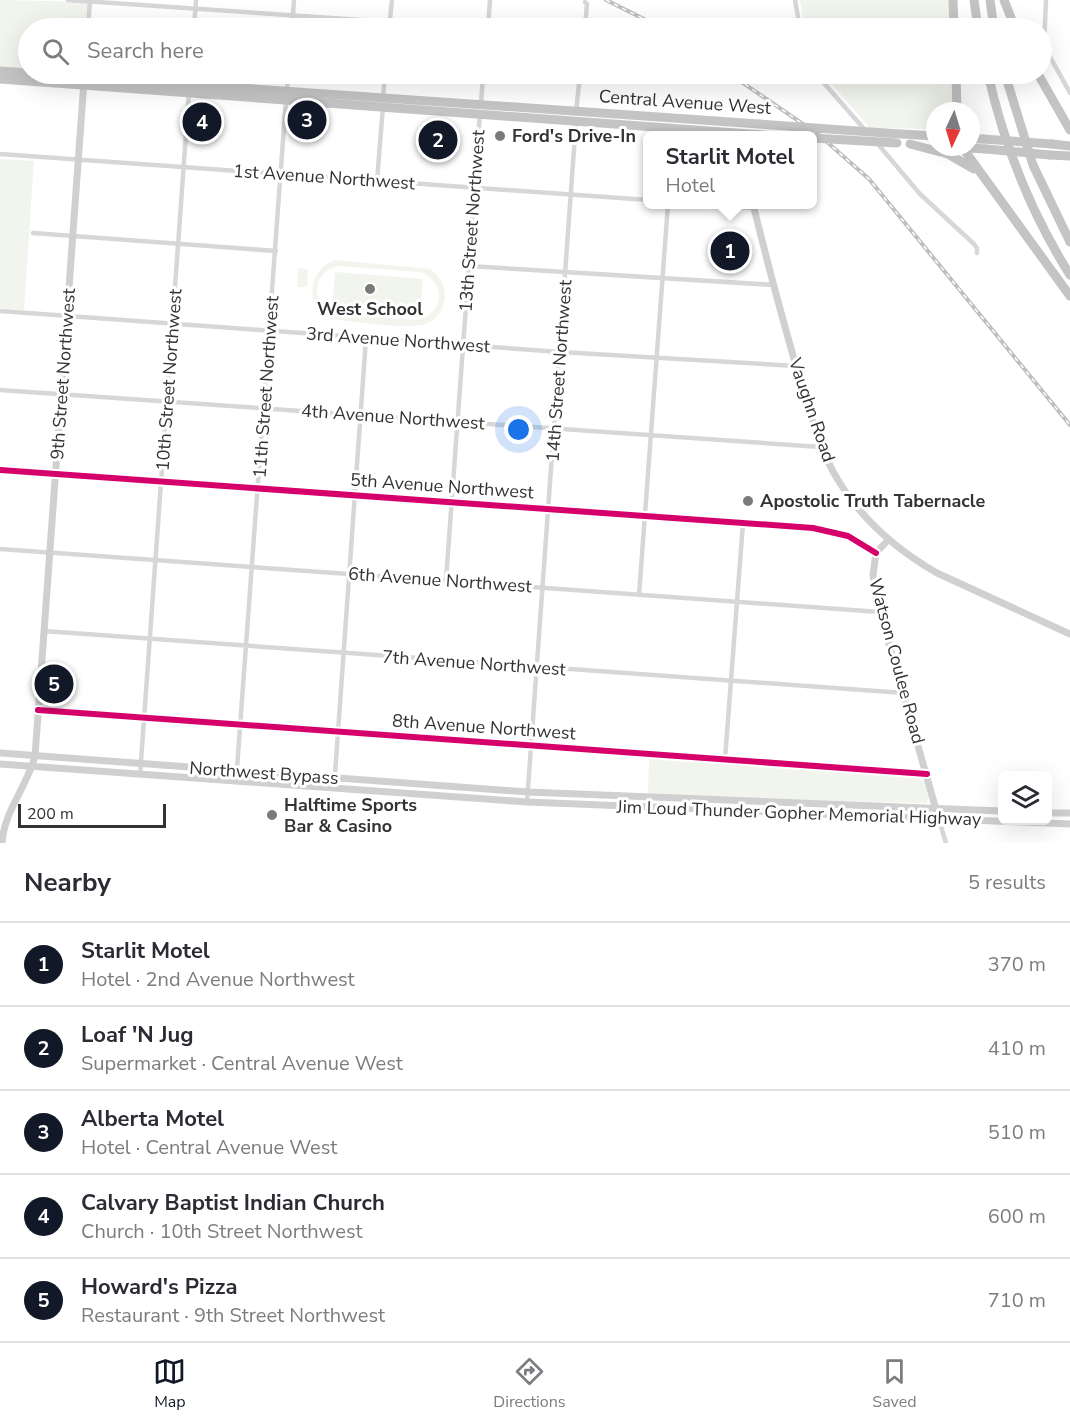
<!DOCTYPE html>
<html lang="en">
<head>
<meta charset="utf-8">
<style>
	:root { --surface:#fff; --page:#f7f7f7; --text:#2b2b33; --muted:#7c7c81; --line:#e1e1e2; --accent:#111827 }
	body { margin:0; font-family:"Nunito Sans",sans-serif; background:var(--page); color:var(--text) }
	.controls { position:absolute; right:18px; bottom:18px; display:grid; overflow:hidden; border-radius:9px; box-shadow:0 6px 24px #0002 }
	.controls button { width:54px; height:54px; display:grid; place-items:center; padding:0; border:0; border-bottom:2px solid var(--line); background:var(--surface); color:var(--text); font:30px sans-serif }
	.compass { position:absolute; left:926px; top:102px; width:54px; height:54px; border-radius:50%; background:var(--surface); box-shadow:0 6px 24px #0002; rotate:184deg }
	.scale { position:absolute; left:18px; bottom:15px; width:148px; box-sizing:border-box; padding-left:6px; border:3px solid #333; border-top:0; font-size:16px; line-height:21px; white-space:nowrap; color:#333; -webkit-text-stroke:4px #fff; paint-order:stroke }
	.you { position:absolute; left:519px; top:430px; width:21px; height:21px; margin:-15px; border:4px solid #fff; border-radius:50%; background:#1a73e8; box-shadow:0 0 0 9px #1a73e833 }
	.badge { display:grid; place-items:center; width:39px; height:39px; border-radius:50%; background:var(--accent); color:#fff; font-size:20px; font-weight:700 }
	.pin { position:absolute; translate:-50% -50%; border:3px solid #fff; box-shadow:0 2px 6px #0006 }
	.popup { position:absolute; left:643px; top:131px; width:174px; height:78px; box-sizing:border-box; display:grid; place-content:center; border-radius:9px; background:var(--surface); filter:drop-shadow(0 2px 4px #0005); font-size:20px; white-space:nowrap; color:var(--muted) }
	.popup b { font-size:22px; color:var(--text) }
	.popup::after { content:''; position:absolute; left:50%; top:100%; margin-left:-12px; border:12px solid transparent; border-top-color:var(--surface) }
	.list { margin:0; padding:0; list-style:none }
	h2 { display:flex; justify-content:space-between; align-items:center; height:78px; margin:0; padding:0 24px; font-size:26px }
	h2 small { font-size:20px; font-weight:400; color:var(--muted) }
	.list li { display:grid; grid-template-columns:39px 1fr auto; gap:18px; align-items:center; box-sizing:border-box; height:84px; padding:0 24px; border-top:2px solid var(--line) }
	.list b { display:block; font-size:22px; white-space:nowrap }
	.list p { margin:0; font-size:20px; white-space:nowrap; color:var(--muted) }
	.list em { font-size:20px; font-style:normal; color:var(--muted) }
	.icon { flex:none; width:33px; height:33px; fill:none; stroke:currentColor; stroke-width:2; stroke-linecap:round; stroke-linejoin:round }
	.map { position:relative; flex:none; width:1070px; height:843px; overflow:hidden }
	.search { position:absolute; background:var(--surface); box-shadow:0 6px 24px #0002; left:18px; right:18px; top:18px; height:66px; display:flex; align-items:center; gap:15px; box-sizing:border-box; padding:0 21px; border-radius:33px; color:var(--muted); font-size:22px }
	.sheet { height:498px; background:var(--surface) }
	nav { display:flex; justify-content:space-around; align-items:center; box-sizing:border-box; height:84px; border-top:2px solid var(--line); background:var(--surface); font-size:16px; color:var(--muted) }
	nav a { display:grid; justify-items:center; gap:3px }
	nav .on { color:var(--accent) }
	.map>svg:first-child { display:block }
	.green { fill:#f1f5ed; fill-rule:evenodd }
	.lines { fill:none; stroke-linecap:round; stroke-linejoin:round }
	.street { stroke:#d7d7d7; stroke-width:4.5 }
	.secondary { stroke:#d0d0d0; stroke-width:7 }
	.highway { stroke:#c4c4c4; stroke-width:9 }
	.rail-casing { stroke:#bebebe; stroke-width:4 }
	.rail { stroke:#fff; stroke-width:1.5; stroke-dasharray:4.5; stroke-linecap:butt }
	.highway-bridge { stroke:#c4c4c4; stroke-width:9 }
	.cycleway-casing { stroke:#fff; stroke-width:10 }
	.cycleway { stroke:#d6006c; stroke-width:6 }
	.poi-dot { fill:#7a7a7a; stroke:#fff; stroke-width:2 }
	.labels { text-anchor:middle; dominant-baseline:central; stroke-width:6; stroke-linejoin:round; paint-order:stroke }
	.street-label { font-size:18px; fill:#333; stroke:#fff }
	.poi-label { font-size:18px; font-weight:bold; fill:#333; stroke:#fff; text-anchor:start }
</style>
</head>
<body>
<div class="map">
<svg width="1070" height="843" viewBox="0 0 1070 843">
	<rect width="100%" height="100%" fill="#fff"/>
	<g class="green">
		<polygon points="0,0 90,2 88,28 28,28 28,73 0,71"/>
		<polygon points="800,0 950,0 950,28 805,28"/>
		<polygon points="823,74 952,74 953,111 935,111 935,128 933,129 870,128"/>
		<polygon points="0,159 34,161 24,310 0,308"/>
		<path d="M335,260L430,269C439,275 445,285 445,296C444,309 437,320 425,324C409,330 351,321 332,319C303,308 308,269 335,260ZM339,266L419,272C447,280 445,316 416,320L337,314C310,304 310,272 339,266Z"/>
		<polygon points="298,268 308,269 307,287 297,287"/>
		<polygon points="335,272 423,279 420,314 332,307"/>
		<polygon points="649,759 918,778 925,782 929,798 926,803 648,797"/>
	</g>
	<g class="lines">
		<g class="street">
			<polyline points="68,0 478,28"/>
			<polyline points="795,0 800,28"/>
			<polyline points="1046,0 1044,46 1070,93"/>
			<polyline points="88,28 90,1"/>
			<polyline points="194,28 196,0"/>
			<polyline points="292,28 294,0"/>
			<polyline points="389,28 392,0"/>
			<polyline points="488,28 490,0"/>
			<polyline points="585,28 587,4 585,2"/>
			<polyline points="816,74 865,130"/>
			<polyline points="190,84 191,74"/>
			<polyline points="287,91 288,74"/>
			<polyline points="383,97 385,74"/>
			<polyline points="481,105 483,74"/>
			<polyline points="576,113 580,74"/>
			<polyline points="877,143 920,194 974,244 977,248 977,253"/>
			<polyline points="0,154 648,200"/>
			<polyline points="377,181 383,106"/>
			<polyline points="707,204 754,208"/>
			<polyline points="33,233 276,251"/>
			<polyline points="469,266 774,285"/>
			<polyline points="0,311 560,352 796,366"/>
			<polyline points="0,390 821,447"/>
			<polyline points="0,470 813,528 848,536 876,553"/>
			<polyline points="0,549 880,612"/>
			<polyline points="446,580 480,113"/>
			<polyline points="639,595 668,204"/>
			<polyline points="44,631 904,693"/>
			<polyline points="38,710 927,774"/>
			<polyline points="725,759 743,523"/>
			<polyline points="140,775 189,92"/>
			<polyline points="236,782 286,99"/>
			<polyline points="334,788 366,338"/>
			<polyline points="527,802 576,121"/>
			<polyline points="939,820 946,843"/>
		</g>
		<g class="secondary">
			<path d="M753,204C768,265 784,326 802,386C812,418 820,451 838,480C862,520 897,550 937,573L1070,634"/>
			<polyline points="888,540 876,553 873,575 880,612 939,820"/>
			<polyline points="0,753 528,792 1002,811"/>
			<polyline points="0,764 527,802 1070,824"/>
			<polyline points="1048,813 1070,813"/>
			<path d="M2,843C4,811 27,787 35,756L84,81"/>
		</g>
		<g class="highway">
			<polyline points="953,0 954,28"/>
			<polyline points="974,0 978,28"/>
			<polyline points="990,0 994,28"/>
			<polyline points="1004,0 1015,28"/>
			<polyline points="0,71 28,73"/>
			<polyline points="38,74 759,124"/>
			<polyline points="956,74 957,111"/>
			<path d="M988,74C1004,145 1031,213 1070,275"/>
			<polyline points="1005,74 1033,165 1070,242"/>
			<polyline points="1038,74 1070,130"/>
			<polyline points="0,79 777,136"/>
			<polyline points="885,133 935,136"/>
			<polyline points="971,139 983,139"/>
			<polyline points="910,144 948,154 974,169"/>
			<polyline points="1052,144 1070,146"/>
			<polyline points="952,147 986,149"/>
			<polyline points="962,147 1070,296"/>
			<polyline points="1050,155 1070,156"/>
		</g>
		<g class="rail-casing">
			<g id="rail">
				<polyline points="606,0 662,28"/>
				<polyline points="730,74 819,135 869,179 1070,425"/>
			</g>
		</g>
		<use href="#rail" class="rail"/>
		<g class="highway-bridge">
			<polyline points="759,124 885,133"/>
			<polyline points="813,138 897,143"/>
			<polyline points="983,139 1052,144"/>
			<polyline points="986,149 1050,155"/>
		</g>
		<g class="cycleway-casing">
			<g id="cycleway">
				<polyline points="0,470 813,528 848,536 876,553"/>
				<polyline points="38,710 927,774"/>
			</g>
		</g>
		<use href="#cycleway" class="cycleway"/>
	</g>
	<g class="poi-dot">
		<circle cx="500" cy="136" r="6"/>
		<circle cx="370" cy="289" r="6"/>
		<circle cx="748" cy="501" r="6"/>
		<circle cx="272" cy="815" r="6"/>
	</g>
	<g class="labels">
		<g class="street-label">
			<text transform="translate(685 102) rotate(4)">Central Avenue West</text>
			<text transform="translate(324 177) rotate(4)">1st Avenue Northwest</text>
			<text transform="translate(472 221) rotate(-86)">13th Street Northwest</text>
			<text transform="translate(398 340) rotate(4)">3rd Avenue Northwest</text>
			<text transform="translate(559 371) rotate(-86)">14th Street Northwest</text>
			<text transform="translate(63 374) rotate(-86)">9th Street Northwest</text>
			<text transform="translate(169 380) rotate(-86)">10th Street Northwest</text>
			<text transform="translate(266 387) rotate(-86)">11th Street Northwest</text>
			<text transform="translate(812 410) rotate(71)">Vaughn Road</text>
			<text transform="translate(393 417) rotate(4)">4th Avenue Northwest</text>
			<text transform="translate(442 486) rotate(4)">5th Avenue Northwest</text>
			<text transform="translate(440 580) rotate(4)">6th Avenue Northwest</text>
			<text transform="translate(897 661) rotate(75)">Watson Coulee Road</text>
			<text transform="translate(474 663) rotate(4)">7th Avenue Northwest</text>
			<text transform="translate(484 727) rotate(4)">8th Avenue Northwest</text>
			<text transform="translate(264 773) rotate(4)">Northwest Bypass</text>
			<text transform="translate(799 813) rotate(2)">Jim Loud Thunder Gopher Memorial Highway</text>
		</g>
		<g class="poi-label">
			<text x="512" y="136">Ford's Drive-In</text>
			<text x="370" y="309" text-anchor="middle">West School</text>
			<text x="760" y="501">Apostolic Truth Tabernacle</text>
			<text x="284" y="805">Halftime Sports<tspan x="284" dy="21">Bar &amp; Casino</tspan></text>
		</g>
	</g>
</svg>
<div class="controls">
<button><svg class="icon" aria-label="layers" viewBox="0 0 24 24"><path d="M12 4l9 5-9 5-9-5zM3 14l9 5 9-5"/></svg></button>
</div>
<svg class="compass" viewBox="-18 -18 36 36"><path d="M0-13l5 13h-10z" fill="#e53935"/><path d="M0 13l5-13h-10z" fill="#7c7c81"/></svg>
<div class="scale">200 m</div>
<div class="you"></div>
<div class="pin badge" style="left:730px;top:251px">1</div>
<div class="popup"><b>Starlit Motel</b>Hotel</div>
<div class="pin badge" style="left:438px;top:140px">2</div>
<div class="pin badge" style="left:307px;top:120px">3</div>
<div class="pin badge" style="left:202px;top:122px">4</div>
<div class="pin badge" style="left:54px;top:684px">5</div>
<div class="search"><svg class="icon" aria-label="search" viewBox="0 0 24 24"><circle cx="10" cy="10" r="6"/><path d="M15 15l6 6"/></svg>Search here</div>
</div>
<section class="sheet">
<h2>Nearby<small>5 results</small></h2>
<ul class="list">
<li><span class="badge">1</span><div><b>Starlit Motel</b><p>Hotel · 2nd Avenue Northwest</p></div><em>370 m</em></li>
<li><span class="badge">2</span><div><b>Loaf 'N Jug</b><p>Supermarket · Central Avenue West</p></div><em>410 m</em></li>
<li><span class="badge">3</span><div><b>Alberta Motel</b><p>Hotel · Central Avenue West</p></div><em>510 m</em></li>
<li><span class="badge">4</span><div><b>Calvary Baptist Indian Church</b><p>Church · 10th Street Northwest</p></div><em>600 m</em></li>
<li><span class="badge">5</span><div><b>Howard's Pizza</b><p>Restaurant · 9th Street Northwest</p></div><em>710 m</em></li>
</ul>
</section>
<nav>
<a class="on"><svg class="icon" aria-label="map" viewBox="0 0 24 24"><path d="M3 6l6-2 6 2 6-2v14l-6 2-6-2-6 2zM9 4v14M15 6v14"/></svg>Map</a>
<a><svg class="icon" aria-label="directions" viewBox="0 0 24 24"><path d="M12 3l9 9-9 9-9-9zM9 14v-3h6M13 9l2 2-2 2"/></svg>Directions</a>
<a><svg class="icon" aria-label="saved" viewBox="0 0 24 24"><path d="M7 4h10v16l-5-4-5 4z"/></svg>Saved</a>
</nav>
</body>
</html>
